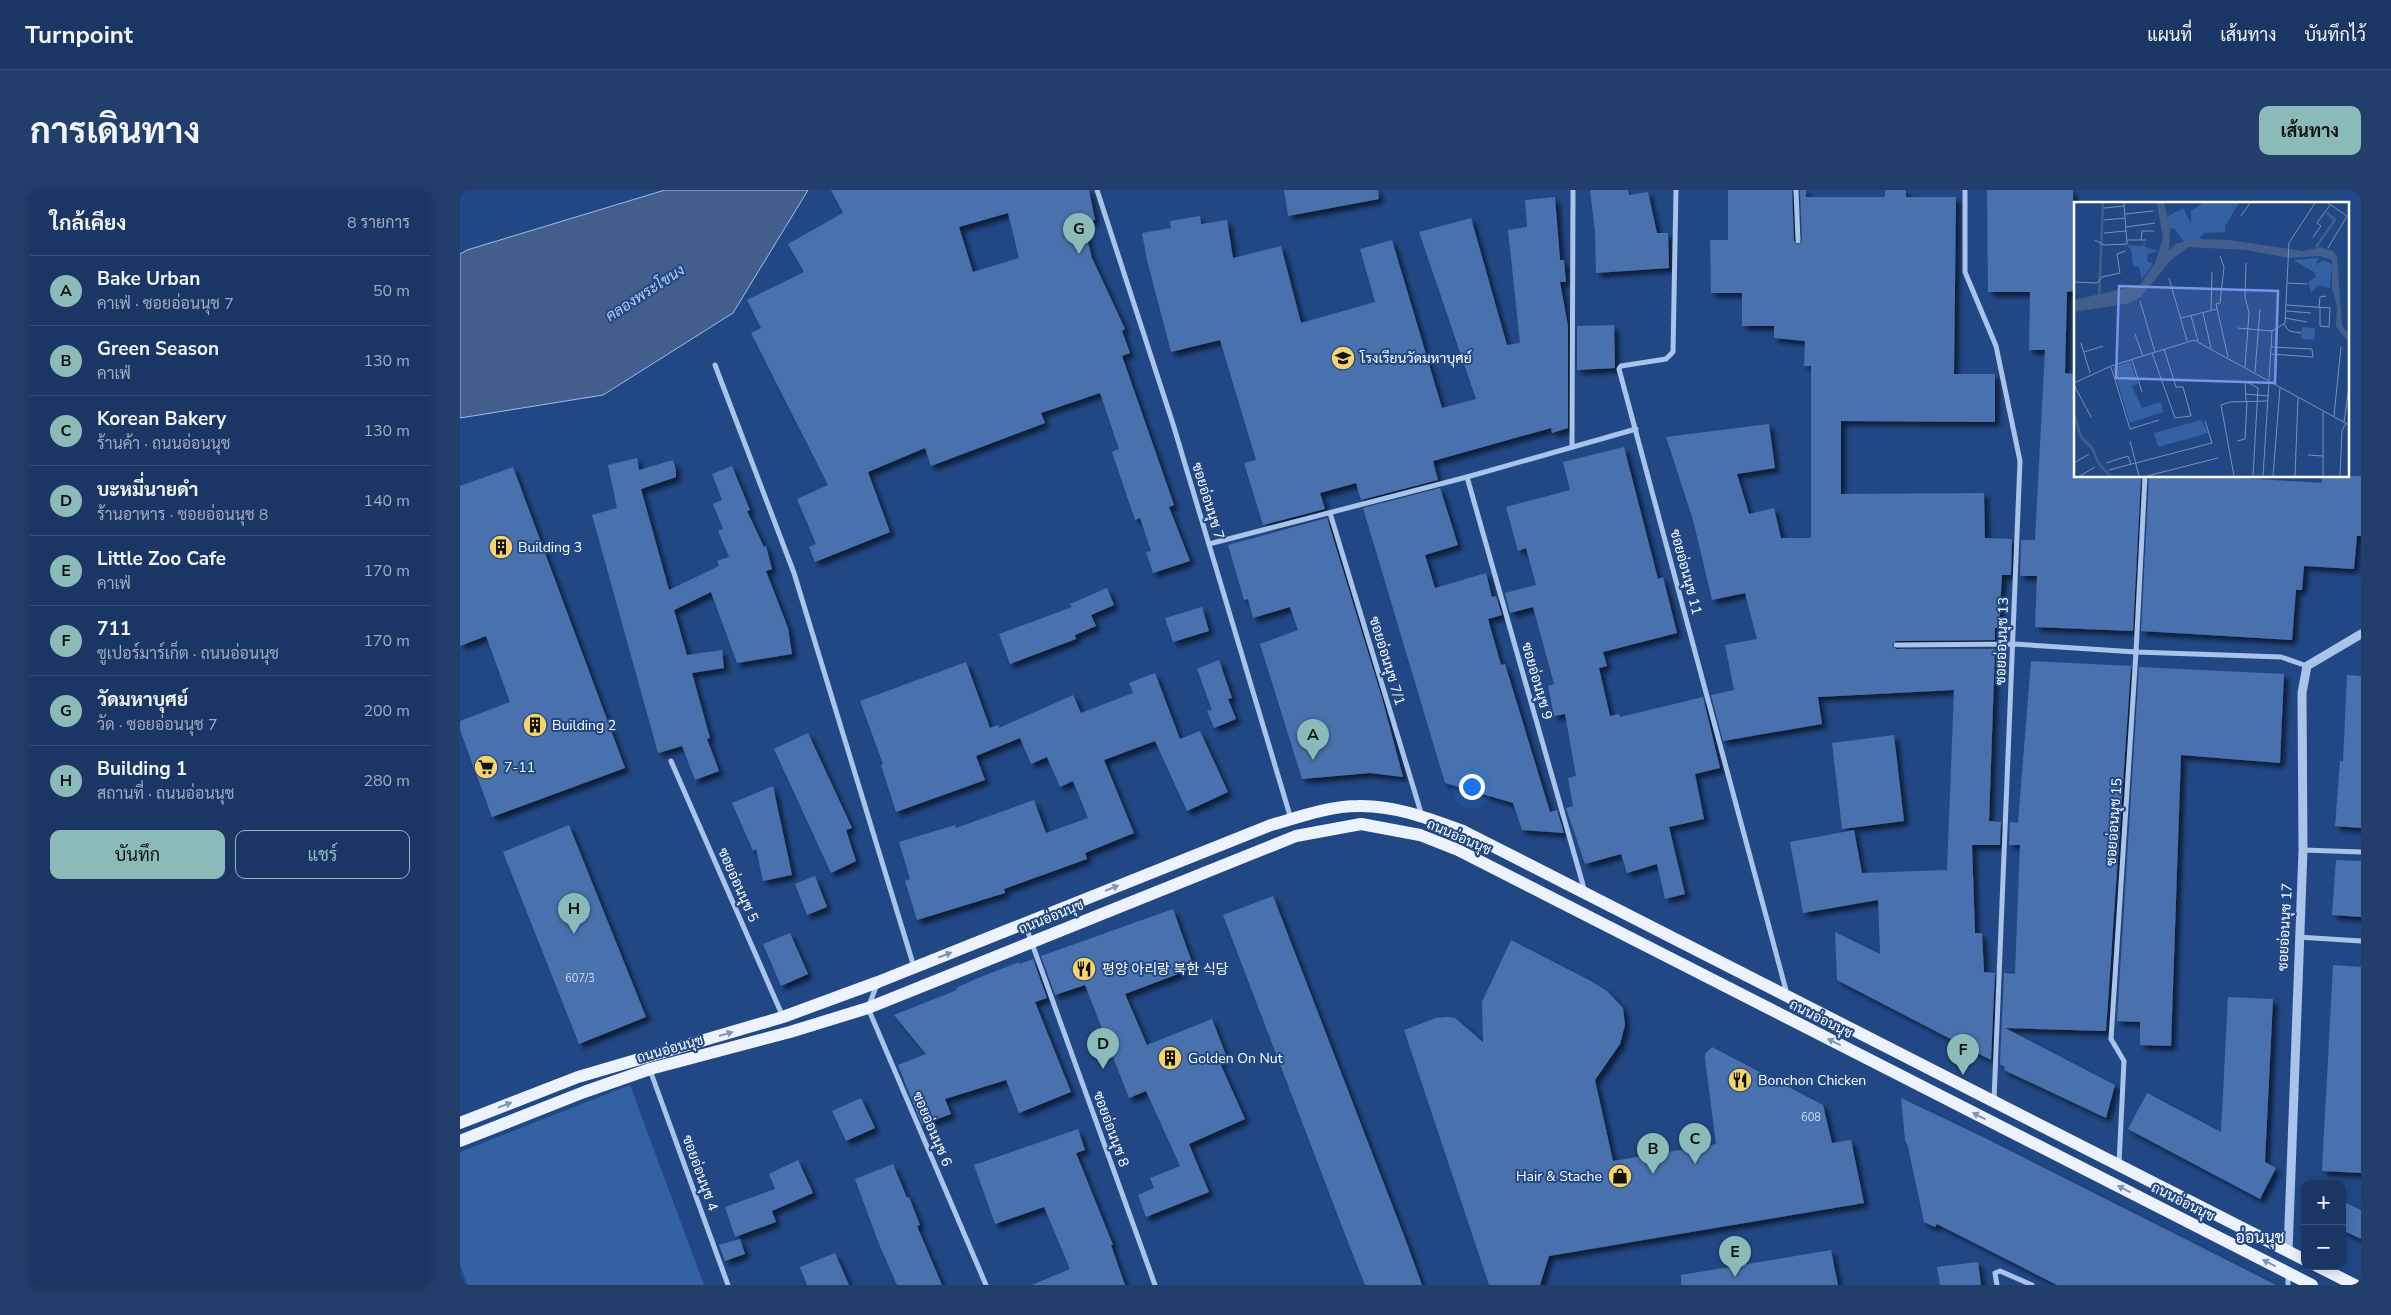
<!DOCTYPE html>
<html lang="th">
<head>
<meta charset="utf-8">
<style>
	:root { --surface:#193664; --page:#223e6a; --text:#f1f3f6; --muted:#9fabbf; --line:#375078; --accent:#8bbbb9 }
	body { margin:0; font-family:"Nunito Sans","Noto Sans KR",Sarabun,sans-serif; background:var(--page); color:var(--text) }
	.controls { position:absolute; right:15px; bottom:15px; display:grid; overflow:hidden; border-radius:10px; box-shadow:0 2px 12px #0003 }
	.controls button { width:45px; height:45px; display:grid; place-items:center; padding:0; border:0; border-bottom:1px solid var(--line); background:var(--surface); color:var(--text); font:25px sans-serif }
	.you { position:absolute; left:1011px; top:596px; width:18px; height:18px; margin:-12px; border:4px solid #fff; border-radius:50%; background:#1a73e8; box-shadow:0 0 0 8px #1a73e833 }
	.badge { display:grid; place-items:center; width:32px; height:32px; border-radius:50%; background:var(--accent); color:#111; font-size:16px; font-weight:700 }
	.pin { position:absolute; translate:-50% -41px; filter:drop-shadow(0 1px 2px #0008) }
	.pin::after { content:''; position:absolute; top:26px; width:18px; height:15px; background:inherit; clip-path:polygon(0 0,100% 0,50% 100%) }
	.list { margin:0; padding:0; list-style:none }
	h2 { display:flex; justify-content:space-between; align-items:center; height:65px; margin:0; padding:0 20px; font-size:21px }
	h2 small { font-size:16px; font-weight:400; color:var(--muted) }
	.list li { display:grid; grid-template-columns:32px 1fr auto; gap:15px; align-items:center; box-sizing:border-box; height:70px; padding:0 20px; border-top:1px solid var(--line) }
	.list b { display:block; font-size:19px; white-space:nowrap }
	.list p { margin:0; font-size:16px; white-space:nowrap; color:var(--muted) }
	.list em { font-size:16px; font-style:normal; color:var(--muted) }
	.actions { display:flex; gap:10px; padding:15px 20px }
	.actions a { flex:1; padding:11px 0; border:1px solid var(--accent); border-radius:10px; text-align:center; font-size:18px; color:var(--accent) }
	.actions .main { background:var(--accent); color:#111 }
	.map { position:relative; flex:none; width:1901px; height:1095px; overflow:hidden; border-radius:10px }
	header { display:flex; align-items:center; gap:30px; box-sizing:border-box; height:70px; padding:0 25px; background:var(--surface); border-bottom:1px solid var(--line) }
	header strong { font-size:24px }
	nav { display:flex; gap:28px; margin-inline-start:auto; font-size:18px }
	.intro { display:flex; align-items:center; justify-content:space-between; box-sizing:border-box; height:120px; padding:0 30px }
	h1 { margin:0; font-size:35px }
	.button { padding:12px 22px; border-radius:10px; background:var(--accent); color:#111; font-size:18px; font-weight:700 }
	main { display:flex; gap:30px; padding:0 30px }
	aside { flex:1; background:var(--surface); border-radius:10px; box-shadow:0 2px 12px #0003 }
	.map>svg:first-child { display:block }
	.green { fill:#3461a2 }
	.water { fill:#425f8b; stroke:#9dbdea }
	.building { fill:#4971ad; fill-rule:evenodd; filter:url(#shadow) }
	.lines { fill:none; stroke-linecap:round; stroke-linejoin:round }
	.minor { stroke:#a9c3e9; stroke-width:5 }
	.tertiary { stroke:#a9c3e9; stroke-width:9 }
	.primary { stroke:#ecf2fe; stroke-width:12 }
	.oneway { fill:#7c94bb }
	.labels { text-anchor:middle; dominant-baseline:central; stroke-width:4; stroke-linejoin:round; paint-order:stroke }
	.number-label { font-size:11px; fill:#d2dcea }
	.poi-label { font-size:14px; fill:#fff; stroke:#214885; text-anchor:start }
	.street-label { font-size:14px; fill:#fff; stroke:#214885 }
	.water-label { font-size:15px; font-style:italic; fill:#b4cdf1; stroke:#214885 }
	.quarter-label { font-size:16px; fill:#fff; stroke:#214885 }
	.inset-river { fill:none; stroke:#425f8b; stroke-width:2.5 }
	.inset-road { fill:none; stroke:#7a91b6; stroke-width:1 }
	.view { fill:#7795e8; fill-opacity:0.15; stroke:#7795e8; stroke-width:2.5 }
	.inset-edge { fill:none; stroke:#fff; stroke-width:2.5 }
</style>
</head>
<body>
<header>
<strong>Turnpoint</strong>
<nav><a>แผนที่</a><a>เส้นทาง</a><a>บันทึกไว้</a></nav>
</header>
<div class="intro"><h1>การเดินทาง</h1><a class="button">เส้นทาง</a></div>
<main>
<aside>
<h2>ใกล้เคียง<small>8 รายการ</small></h2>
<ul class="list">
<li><span class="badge">A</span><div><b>Bake Urban</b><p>คาเฟ่ · ซอยอ่อนนุช 7</p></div><em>50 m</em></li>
<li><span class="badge">B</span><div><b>Green Season</b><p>คาเฟ่</p></div><em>130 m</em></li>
<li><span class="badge">C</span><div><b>Korean Bakery</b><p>ร้านค้า · ถนนอ่อนนุช</p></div><em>130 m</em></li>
<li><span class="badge">D</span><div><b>บะหมี่นายดำ</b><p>ร้านอาหาร · ซอยอ่อนนุช 8</p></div><em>140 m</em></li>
<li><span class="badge">E</span><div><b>Little Zoo Cafe</b><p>คาเฟ่</p></div><em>170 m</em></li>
<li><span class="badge">F</span><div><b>711</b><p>ซูเปอร์มาร์เก็ต · ถนนอ่อนนุช</p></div><em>170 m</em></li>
<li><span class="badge">G</span><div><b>วัดมหาบุศย์</b><p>วัด · ซอยอ่อนนุช 7</p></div><em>200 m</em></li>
<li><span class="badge">H</span><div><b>Building 1</b><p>สถานที่ · ถนนอ่อนนุช</p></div><em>280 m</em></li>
</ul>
<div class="actions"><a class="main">บันทึก</a><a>แชร์</a></div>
</aside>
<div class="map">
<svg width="1901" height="1095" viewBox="0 0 1901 1095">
	<defs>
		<filter id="shadow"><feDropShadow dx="4.5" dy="4.5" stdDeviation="2.5" flood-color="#0009"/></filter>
	</defs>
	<rect width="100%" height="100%" fill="#214885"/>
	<polygon class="green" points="170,895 244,1095 7,1095 0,1074 0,962"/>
	<polygon class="water" points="205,0 348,0 273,123 143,205 0,228 0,64 7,60"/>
	<g class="building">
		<path d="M371,0H629L635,30L623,33L632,68L665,139L662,141L670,163L662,166L714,315L709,317L730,371L693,383L686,362L691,361L680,328L675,330L652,262L659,259L640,203L581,223L585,233L471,276L465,258L408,282L430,342L355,372L349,357L356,354L337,309L368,295L291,143L301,138L287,110L344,82L328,54L383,23ZM548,23L559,68L513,82L499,37Z"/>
		<polygon points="824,0 918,0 919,9 828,26"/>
		<polygon points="1130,0 1168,0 1169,5 1188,2 1197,43 1208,43 1209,78 1136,83 1135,42"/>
		<polygon points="1268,0 1332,0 1334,51 1338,55 1342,51 1340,0 1346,0 1346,7 1425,7 1425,0 1446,0 1446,7 1496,7 1494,184 1535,184 1535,232 1381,231 1381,304 1524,303 1525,348 1552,349 1551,385 1542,385 1539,438 1535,438 1535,450 1436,451 1432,455 1436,459 1535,459 1529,631 1541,632 1540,655 1512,655 1515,743 1522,743 1524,782 1535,783 1531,870 1377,790 1375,742 1420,764 1418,710 1343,723 1330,652 1394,640 1402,683 1487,680 1494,500 1358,507 1362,534 1263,551 1251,505 1274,500 1265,455 1297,449 1285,403 1252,410 1233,330 1206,247 1309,234 1315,278 1277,284 1289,324 1314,318 1321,348 1351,348 1351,176 1344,176 1345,151 1314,148 1314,136 1282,136 1282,103 1251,103 1250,50 1268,50"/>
		<polygon points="1527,0 1613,0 1614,101 1607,102 1605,183 1615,184 1615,287 1681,288 1673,441 1575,437 1577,386 1560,386 1561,350 1575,350 1585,160 1569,160 1570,102 1528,102"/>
		<polygon points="1095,7 1100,70 1104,70 1106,92 1100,92 1108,136 1108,238 1092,243 1091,238 973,271 978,290 901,310 896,293 860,303 865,319 803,335 784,273 796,270 760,150 711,162 687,70 682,43 711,38 710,31 740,26 741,34 767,30 773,68 821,56 841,133 915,112 900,59 932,50 982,218 1016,209 959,42 1011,28 1047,155 1060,153 1048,40 1067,37 1065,10"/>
		<polygon points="1154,135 1155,178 1117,180 1117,136"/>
		<polygon points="1164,257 1198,389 1203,387 1217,443 1143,462 1147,476 1139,478 1150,526 1159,524 1160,527 1243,507 1260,578 1235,584 1244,629 1209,637 1225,704 1205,709 1197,674 1167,683 1161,664 1125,674 1106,618 1113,616 1108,588 1116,586 1105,524 1094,526 1088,496 1094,494 1073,417 1050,423 1045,403 1076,395 1066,358 1058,361 1046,317 1110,300 1103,272"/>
		<polygon points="177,268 179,280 213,270 216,280 216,287 181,299 209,400 259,376 257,371 269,367 258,341 263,339 253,314 262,310 252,284 272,276 290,320 287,321 304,357 306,356 312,379 306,381 328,438 332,464 277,473 251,402 214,420 227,465 262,460 264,478 232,483 250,548 247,549 259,581 235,590 222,556 198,563 132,325 157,318 148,275"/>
		<polygon points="53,277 165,578 32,627 0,540 0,531 50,512 26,446 0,456 0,296"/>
		<polygon points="1698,286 1750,286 1862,293 1862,286 1901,286 1901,346 1897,346 1894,379 1844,376 1842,400 1836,400 1832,450 1681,441 1689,288 1698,288"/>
		<polygon points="980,298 998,355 965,365 975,398 1026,383 1032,407 1036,406 1042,425 1028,429 1041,475 1045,474 1090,622 1097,620 1104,643 1062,640 1053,613 985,593 903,318"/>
		<polygon points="867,328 922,508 943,587 910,583 842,589 800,454 838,440 830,417 793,428 788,409 784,410 768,355"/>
		<polygon points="647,398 654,415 631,425 636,436 615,445 616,449 550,474 539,444 612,417 610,414"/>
		<polygon points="742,417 749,441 713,452 705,428"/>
		<polygon points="759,470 772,508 768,509 776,529 754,538 747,521 752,520 737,479"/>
		<polygon points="1571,471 1671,476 1646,841 1545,838 1655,895 1646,928 1544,880 1545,877 1540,874 1544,783 1555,784 1560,655 1549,655 1550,632 1558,633"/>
		<polygon points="506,472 530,538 538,535 539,538 613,505 621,523 673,503 669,493 695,483 720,549 740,541 768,602 727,621 695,551 644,570 674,643 625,663 627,669 544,699 545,703 457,730 445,691 450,689 439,652 495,635 496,638 574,610 586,643 628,628 613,591 600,597 587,567 571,574 560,548 516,566 525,590 436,622 421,575 423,574 400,511"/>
		<polygon points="1679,477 1824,484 1820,573 1721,565 1711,856 1680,855 1680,832 1657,831"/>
		<polygon points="1887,485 1901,486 1901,638 1875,636 1880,571 1883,571"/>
		<polygon points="348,543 392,638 386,640 396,671 371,683 314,559"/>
		<polygon points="1434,545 1444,631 1382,639 1372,553"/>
		<polygon points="313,596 332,685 303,691 296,659 293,661 272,613"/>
		<polygon points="109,635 186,827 119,854 43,662"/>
		<polygon points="1876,670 1901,671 1901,727 1872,725"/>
		<polygon points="355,686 367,717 347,725 335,694"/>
		<polygon points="813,706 946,1051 962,1095 905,1095 886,1047 763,725"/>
		<polygon points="713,719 734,778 665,804 687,855 752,829 767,868 759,871 785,929 729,954 749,1002 686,1027 678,1005 694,998 690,988 720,976 686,901 669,908 625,795 595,805 581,766"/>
		<polygon points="330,743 348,784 321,796 303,754"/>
		<polygon points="1051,750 1129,790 1147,801 1163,818 1165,835 1160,854 1135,890 1153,971 1256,954 1245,869 1245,864 1252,857 1363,915 1372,953 1391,950 1404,1013 1089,1066 1080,1095 1029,1095 944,840 976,828 987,827 995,828 1023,852 1022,812"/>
		<polygon points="573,769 587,808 575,812 611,902 559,923 546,890 485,909 491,924 462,935 438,875 466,864 434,825 497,800 496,798 518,788 559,772 560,774"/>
		<polygon points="1873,775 1901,777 1901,983 1862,981"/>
		<polygon points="1768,807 1813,809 1805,972 1816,978 1800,1009 1668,939 1687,903 1761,942"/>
		<polygon points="401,908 415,938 386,951 372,921"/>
		<polygon points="1441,908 1525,948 1816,1095 1597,1095 1477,1034 1475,1037 1464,1032 1448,957 1445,950"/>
		<polygon points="618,939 625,960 616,963 653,1055 651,1055 665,1095 572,1095 610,1079 584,1017 535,1034 514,975"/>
		<polygon points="338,970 353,1003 312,1021 316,1032 275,1047 265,1017 315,999 309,984"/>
		<polygon points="433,974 447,1008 449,1007 460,1035 457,1036 482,1095 437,1095 419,1054 395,989"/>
		<polygon points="1882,1011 1901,1020 1901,1049 1882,1040"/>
		<polygon points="280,1049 285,1064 265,1071 259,1055"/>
		<polygon points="1371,1060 1378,1095 1221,1095 1221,1085"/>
		<polygon points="375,1063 389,1095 347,1095 340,1077"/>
		<polygon points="1518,1072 1521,1095 1480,1095 1477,1077"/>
	</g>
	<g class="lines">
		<g class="minor">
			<polyline points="637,0 713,234 831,629"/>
			<polyline points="1216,0 1213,162 1206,169 1161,176 1159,179 1327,804"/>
			<polyline points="1336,0 1338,51"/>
			<polyline points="1505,0 1505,82 1536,156 1560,271 1534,910"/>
			<polyline points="255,175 334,383 454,777"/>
			<polyline points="1112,257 1113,0"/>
			<polyline points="1007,287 1125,702"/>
			<polyline points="870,323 962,626"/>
			<polyline points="749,354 1007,287 1176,239"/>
			<polyline points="1436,455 1554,454 1676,462 1821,467 1847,476"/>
			<polyline points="211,571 323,827"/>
			<polyline points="1843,660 1901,662"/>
			<polyline points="565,734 695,1095"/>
			<polyline points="1838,747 1901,751"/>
			<polyline points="417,794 408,818 526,1095"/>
			<polyline points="190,880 268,1095"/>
			<polyline points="1659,973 1664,871 1651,849 1676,462 1685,286"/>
			<polyline points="1537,1095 1535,1083 1540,1081 1572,1095"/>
			<polyline points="1828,1095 1828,1083"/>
		</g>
		<polyline class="tertiary" points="1828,1062 1843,660 1842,503 1847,476 1901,444"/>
		<g class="primary">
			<path d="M0,933L118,887L323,827L418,792L811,635C839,627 869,616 898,616C934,615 970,629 1003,641L1845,1070"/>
			<polyline points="0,951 124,902 190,879 330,842 408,818 836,646 901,634 960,645 998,660 1852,1095"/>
			<polyline points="1857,1076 1895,1095"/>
		</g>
	</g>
	<defs><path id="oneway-solid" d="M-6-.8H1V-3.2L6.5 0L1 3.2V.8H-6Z" transform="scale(1.25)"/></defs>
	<g class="oneway">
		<use href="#oneway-solid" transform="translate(652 698) rotate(-22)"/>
		<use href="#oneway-solid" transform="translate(485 765) rotate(-21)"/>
		<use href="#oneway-solid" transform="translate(266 844) rotate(-16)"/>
		<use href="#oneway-solid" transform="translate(1374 852) rotate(-153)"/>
		<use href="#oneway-solid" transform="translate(45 915) rotate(-21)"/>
		<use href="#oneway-solid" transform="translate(1519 926) rotate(-153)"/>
		<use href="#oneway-solid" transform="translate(1664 999) rotate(-153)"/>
		<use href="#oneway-solid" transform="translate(1809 1073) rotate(-153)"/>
	</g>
	<defs>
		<g id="school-disc" transform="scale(1.25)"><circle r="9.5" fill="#f6d46a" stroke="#214885"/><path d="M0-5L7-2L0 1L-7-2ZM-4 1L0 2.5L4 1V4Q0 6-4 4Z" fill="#111"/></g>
		<g id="building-disc" transform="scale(1.25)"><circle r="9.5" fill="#f6d46a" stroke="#214885"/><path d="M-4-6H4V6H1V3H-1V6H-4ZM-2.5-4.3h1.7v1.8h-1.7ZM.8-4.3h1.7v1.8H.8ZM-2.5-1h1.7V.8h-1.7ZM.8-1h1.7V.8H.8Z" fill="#111"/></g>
		<g id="supermarket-disc" transform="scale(1.25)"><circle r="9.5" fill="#f6d46a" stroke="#214885"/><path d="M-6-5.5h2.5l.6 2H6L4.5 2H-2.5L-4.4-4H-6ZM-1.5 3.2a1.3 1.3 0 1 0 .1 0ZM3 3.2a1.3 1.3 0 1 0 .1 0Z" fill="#111"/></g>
		<g id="restaurant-disc" transform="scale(1.25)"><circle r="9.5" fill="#f6d46a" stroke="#214885"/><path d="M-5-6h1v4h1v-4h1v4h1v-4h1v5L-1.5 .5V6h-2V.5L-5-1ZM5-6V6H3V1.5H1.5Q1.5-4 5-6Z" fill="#111"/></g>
		<g id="shop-disc" transform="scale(1.25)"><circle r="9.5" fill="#f6d46a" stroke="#214885"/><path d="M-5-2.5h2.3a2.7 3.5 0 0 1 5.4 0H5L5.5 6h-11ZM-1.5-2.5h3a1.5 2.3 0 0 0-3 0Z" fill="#111"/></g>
	</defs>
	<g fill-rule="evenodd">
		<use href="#school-disc" x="883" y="168"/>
		<use href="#building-disc" x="41" y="357"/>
		<use href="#building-disc" x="75" y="535"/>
		<use href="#supermarket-disc" x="26" y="577"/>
		<use href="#restaurant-disc" x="624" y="779"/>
		<use href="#building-disc" x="710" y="868"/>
		<use href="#restaurant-disc" x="1280" y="890"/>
		<use href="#shop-disc" x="1160" y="986"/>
	</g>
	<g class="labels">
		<g class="number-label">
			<text x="120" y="788">607/3</text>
			<text x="1351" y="927">608</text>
		</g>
		<g class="poi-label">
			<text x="900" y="168">โรงเรียนวัดมหาบุศย์</text>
			<text x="58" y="357">Building 3</text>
			<text x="92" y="535">Building 2</text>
			<text x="44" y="577">7-11</text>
			<text x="642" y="779">평양 아리랑 북한 식당</text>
			<text x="728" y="868">Golden On Nut</text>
			<text x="1298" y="890">Bonchon Chicken</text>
			<text x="1142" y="986" text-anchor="end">Hair &amp; Stache</text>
		</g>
		<g class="street-label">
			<text transform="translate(748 311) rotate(73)">ซอยอ่อนนุช 7</text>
			<text transform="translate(1226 382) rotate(75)">ซอยอ่อนนุช 11</text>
			<text transform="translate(1542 451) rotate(-88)">ซอยอ่อนนุช 13</text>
			<text transform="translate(927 471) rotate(73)">ซอยอ่อนนุช 7/1</text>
			<text transform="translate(1077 491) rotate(74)">ซอยอ่อนนุช 9</text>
			<text transform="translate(1654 632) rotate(-86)">ซอยอ่อนนุช 15</text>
			<text transform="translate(999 647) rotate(24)">ถนนอ่อนนุช</text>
			<text transform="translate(278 695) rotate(66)">ซอยอ่อนนุช 5</text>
			<text transform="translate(591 727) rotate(-22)">ถนนอ่อนนุช</text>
			<text transform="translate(1825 737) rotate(-87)">ซอยอ่อนนุช 17</text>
			<text transform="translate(1361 829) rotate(27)">ถนนอ่อนนุช</text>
			<text transform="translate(210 859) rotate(-16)">ถนนอ่อนนุช</text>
			<text transform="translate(472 939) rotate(67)">ซอยอ่อนนุช 6</text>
			<text transform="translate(651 939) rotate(70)">ซอยอ่อนนุช 8</text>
			<text transform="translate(240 983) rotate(70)">ซอยอ่อนนุช 4</text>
			<text transform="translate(1723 1012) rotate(27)">ถนนอ่อนนุช</text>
		</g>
		<g class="water-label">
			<text transform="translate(185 103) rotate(-33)">คลองพระโขนง</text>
		</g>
		<g class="quarter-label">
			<text x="1800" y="1048">อ่อนนุช</text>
		</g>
	</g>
	<g transform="translate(1614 12)">
		<rect width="275" height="275" fill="#214885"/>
		<path d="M129,1H165L151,24V30L130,31L126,35L128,38L110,40L100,26L96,27L93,15L109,6L117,21V9ZM71,40V45L85,49L74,52L73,59L79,62L68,77L65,65L59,64L57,48L53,43L68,44ZM244,56L242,63L249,58L258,62L256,86L244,83L237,91L234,80L242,75L240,70L219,58ZM228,125L241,126L240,138L227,137ZM56,159L64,182L58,184L68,206L87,200L89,210L56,221L39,166ZM127,218L134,231L84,245L80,231Z" fill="#3461a2"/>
		<path d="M83,1H90L96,27L95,49L101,42L122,37L154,38L229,49L247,45L259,49L263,55L268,124L275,132V140L262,125L263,105L258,86V58L245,54L216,56L172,48L114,45L97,58L67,95L56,101L0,110V98L66,83L81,61L89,36Z" fill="#425f8b"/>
		<path class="inset-river" d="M242,45L261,18L253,11M25,97L29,1M0,211L7,235L18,246L25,262L36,274"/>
		<path class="inset-road" d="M254,1L273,14L254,46M30,6L50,4M51,12L79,9M167,14L176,1M30,18L51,16M52,25L81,21M30,31L52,29M239,35L247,24L243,21L256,3M21,38L30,43L53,42L50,1M53,38H72M67,38L68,29H80M146,54L150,65L146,101L142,102L154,155M95,76L113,139M0,80L23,81L28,75L46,71L43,52L51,49M213,81L233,82M66,99L81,150M212,103L256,106L255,125L246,124V105M245,105L246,95L252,94M137,109L138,70M212,109L237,111M129,111L137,146M117,114L124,139M107,116L143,107M211,116L233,120M210,122L215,129L227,131M164,126L198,129M61,132L69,154M7,141L16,171M10,150L29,144M78,151L101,216L117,214L109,185H102L90,147M197,152L239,155L238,147L197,145M58,158L68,190M37,165L56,227L85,218M171,165L175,111L171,95L172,61M181,170L186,107M195,178L198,129L211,121L215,41L241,1M0,181L37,164L120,138L275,223M0,183L17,215M172,192L194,194M172,199L171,179L184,186L179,274M260,214L267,145M270,220L275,184M56,239L65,274M163,239L171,237L173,199M234,253L249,254M0,261L15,252M32,261L54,254L57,262M35,268L138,241L131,219M6,274L21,265M73,274L144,256M160,274L147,203L156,200L194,199M189,274L195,180M199,274L206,186M221,274L224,196M249,274V210M266,274L268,229L272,221"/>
		<path class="view" d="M45,84L204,89L201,181L42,176Z"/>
		<rect width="275" height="275" class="inset-edge"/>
	</g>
</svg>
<div class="controls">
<button>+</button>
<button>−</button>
</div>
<div class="you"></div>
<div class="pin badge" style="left:853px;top:570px">A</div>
<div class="pin badge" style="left:1193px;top:984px">B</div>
<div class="pin badge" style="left:1235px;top:974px">C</div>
<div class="pin badge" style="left:643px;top:879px">D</div>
<div class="pin badge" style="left:1275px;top:1087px">E</div>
<div class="pin badge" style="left:1503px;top:885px">F</div>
<div class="pin badge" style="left:619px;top:64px">G</div>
<div class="pin badge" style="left:114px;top:744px">H</div>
</div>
</main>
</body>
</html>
